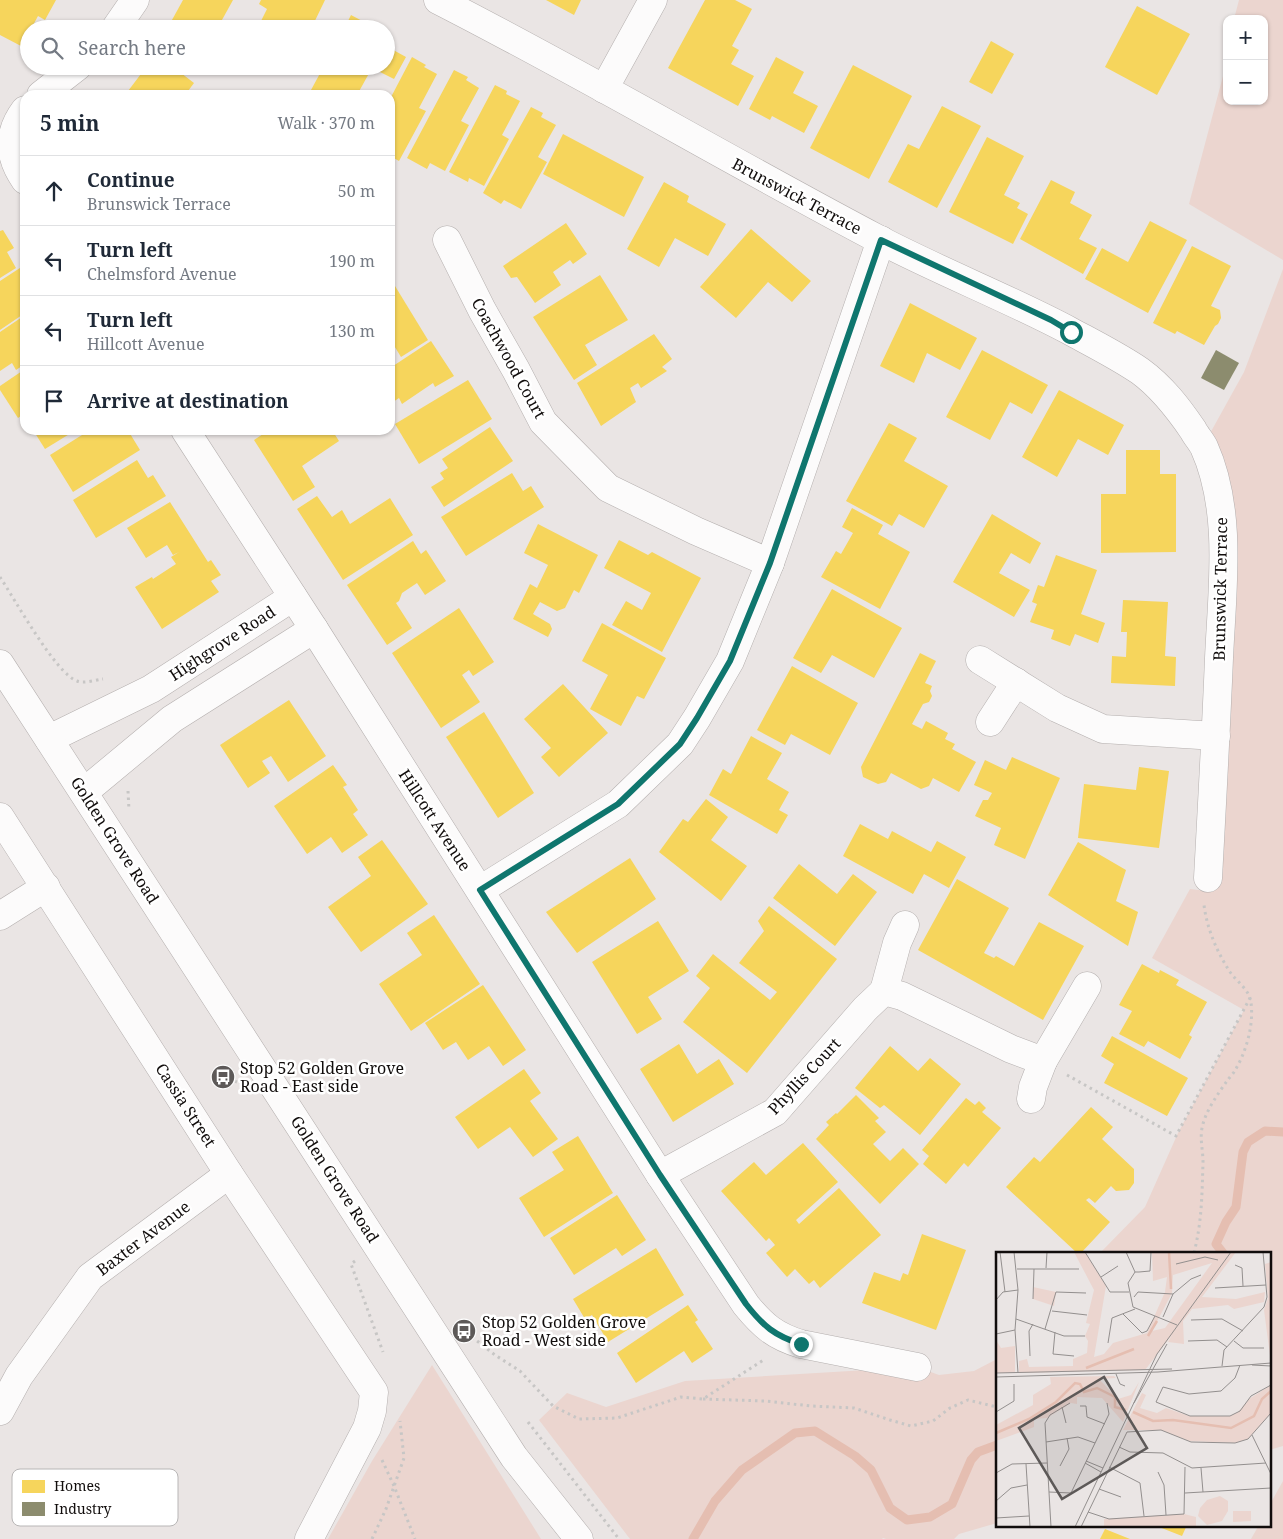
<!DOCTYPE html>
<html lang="en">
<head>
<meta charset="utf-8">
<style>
	:root { --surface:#fff; --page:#f2f2f3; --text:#1f2937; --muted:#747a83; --line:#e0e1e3 }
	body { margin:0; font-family:"Noto Serif",serif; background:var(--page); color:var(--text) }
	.controls { position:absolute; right:15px; top:15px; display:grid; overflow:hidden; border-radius:10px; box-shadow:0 1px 4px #0004 }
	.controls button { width:45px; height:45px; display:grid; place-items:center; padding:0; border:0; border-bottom:1px solid var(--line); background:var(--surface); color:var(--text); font:25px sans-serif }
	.stop { position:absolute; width:15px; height:15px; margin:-11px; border:4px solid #0f766e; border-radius:50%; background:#fff }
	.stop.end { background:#0f766e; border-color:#fff; box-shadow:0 1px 5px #0008 }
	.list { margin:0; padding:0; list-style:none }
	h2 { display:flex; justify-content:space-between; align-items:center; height:65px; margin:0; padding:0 20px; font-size:21px }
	h2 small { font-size:16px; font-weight:400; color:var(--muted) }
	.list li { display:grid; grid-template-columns:32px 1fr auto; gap:15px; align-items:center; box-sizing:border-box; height:70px; padding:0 20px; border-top:1px solid var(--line) }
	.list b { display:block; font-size:19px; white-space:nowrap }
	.list p { margin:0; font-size:16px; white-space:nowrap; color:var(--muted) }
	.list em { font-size:16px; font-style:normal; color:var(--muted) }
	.icon { flex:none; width:28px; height:28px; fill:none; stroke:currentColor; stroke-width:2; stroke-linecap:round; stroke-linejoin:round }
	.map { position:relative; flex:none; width:1283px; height:1539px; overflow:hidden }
	.search { position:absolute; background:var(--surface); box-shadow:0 1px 4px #0004; left:20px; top:20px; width:375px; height:55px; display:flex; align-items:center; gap:12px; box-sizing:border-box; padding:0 18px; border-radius:28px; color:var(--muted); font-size:19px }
	.panel { position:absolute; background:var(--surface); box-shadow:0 1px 4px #0004; left:20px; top:90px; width:375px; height:345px; border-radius:15px }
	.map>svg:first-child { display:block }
	.green { fill:#ebd5cf }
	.homes { fill:#f6d55c }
	.industry { fill:#8c8c6e }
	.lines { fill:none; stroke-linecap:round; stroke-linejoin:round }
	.stream { stroke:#e5beb1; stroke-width:9 }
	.minor-casing { stroke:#b4afae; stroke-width:29 }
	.major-casing { stroke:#b4afae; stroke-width:29 }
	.path { stroke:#c7c6c5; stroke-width:3; stroke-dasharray:2.5 4; stroke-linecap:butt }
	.minor { stroke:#fcfbfb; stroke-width:28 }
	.major { stroke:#fcfbfb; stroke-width:28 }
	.route { stroke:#0f766e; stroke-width:6 }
	.labels { text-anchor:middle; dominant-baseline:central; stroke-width:5; stroke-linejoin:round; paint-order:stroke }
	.street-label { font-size:16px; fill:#110d0c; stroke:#fff }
	.poi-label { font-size:16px; fill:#110d0c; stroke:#fff; text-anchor:start }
	.inset-river { fill:none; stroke:#e5beb1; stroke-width:2.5 }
	.inset-road { fill:none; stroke:#938f8e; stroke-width:1 }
	.view { fill:#5d5958; fill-opacity:0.15; stroke:#5d5958; stroke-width:2.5 }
	.inset-edge { fill:none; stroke:#110d0c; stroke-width:2.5 }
	.key { fill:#fff; stroke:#b8b6b6; stroke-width:1 }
	.key-label { font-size:14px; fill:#110d0c }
</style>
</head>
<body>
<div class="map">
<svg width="1283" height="1539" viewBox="0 0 1283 1539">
	<rect width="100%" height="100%" fill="#eae5e4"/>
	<g class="green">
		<polygon points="1239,0 1283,0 1283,260 1189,204 1227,61 1227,101 1264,101 1264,19 1234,19"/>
		<polygon points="1283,269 1283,1446 1269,1450 1269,1253 1100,1253 1145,1207 1178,1133 1244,1010 1152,958 1190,889 1207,891 1223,555 1203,446 1244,372"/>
		<polygon points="997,1359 997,1523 959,1534 954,1539 886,1539 883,1538 882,1539 630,1539 539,1420 567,1393 606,1407 685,1381 917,1367 939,1375 974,1371"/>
		<polygon points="432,1365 541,1539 328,1539 372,1461"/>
		<polygon points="1283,1481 1283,1539 1251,1539 1259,1525 1269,1525 1269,1506"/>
	</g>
	<g class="homes">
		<polygon points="0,0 56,0 45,20 38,16 31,29 29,29 29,33 21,46 0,35"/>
		<polygon points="183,0 233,0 217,29 167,29"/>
		<polygon points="261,0 325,0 311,29 257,29 267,9 259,4"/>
		<polygon points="546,0 581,0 574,15"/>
		<polygon points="705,0 735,0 752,9 732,46 739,50 731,64 754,76 738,106 668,68"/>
		<polygon points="1137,6 1190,34 1157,95 1105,67"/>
		<polygon points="351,15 368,24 367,29 344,29"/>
		<polygon points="991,41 1014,54 992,94 969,82"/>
		<polygon points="386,46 406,57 394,79 372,68 357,95 321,95 311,90 324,66 386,66"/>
		<polygon points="412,57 426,65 424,67 437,74 419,108 426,111 399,161 390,156 390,99"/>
		<polygon points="776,57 804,72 793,93 818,106 804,133 772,116 770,120 749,109"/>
		<polygon points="853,65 912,96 869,179 810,148"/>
		<polygon points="147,66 187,66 181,73 194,83 185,95 125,95"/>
		<polygon points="454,70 468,77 466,80 479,88 461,121 469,125 445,171 430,163 427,169 407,158"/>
		<polygon points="495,85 507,91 506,94 520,101 502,135 509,139 484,186 469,178 468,182 449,172"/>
		<polygon points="942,106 981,126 937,208 888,182 908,144 919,149"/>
		<polygon points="531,107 543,113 541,117 556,125 538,157 547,162 521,209 504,200 501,204 483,193"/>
		<polygon points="563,134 644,177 624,217 543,174"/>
		<polygon points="987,137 1024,156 1004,195 1020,203 1017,208 1028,214 1013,244 949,212"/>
		<polygon points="1051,180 1075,192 1070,203 1092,215 1079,239 1097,248 1083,274 1020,239"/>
		<polygon points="664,182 689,196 687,202 726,224 708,256 675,238 659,267 627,249"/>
		<polygon points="1150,221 1187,240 1148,313 1085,279 1102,248 1128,262"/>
		<polygon points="566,223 587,254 573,264 570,260 553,272 561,285 535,303 517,277 511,278 503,266"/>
		<polygon points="751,229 811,281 792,302 768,282 736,318 700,287"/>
		<polygon points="3,230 14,248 7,252 16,268 0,278 0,231"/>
		<polygon points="1192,246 1231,266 1211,306 1220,310 1221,318 1218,324 1215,326 1204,345 1177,331 1175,334 1153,323"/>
		<polygon points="23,266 25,269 25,313 0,330 0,281"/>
		<polygon points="600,275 628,320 585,345 597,365 574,380 533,317"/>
		<polygon points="395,286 428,340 401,357 390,339 390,290"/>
		<polygon points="910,303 977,338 960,370 927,353 914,383 880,366"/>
		<polygon points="25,315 25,364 16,370 12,363 0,371 0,332"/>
		<polygon points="654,334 672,359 662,367 667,371 641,388 638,383 630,388 636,402 601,426 577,383"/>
		<polygon points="431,341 454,376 435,387 433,383 402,404 399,398 390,404 390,368"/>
		<polygon points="982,350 1048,385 1032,414 1010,402 990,440 946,417"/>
		<polygon points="25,369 25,413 18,418 0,390 0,386"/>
		<polygon points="468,380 492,419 419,464 395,424"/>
		<polygon points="1059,390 1124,425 1108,455 1078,439 1057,477 1022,457"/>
		<polygon points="889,423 917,438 904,461 948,486 924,528 899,514 892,526 846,501"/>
		<polygon points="490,427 513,461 444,507 431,487 444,479 440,473 448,468 442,459"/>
		<polygon points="33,430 76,430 45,449"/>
		<polygon points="90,430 132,430 129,432 140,450 73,492 50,455"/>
		<polygon points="269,430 332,430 339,441 302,466 315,487 293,501 254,440"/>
		<polygon points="1126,450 1160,450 1160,474 1176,474 1176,552 1101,553 1101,494 1126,494"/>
		<polygon points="137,460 148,478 153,475 166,496 96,538 73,500"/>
		<polygon points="512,473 523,491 531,486 544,507 466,556 441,517"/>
		<polygon points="317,496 332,517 342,510 350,524 390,498 413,535 343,580 297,509"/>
		<polygon points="170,502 208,562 211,560 221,575 211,581 219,592 162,629 135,587 152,577 153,579 176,564 171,557 179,552 173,555 167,545 146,558 127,528"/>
		<polygon points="852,508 883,525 878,534 910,552 880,609 821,577 836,551 841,554 853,533 842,527"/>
		<polygon points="992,514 1041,543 1030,564 1011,553 999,573 1030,590 1014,617 953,582"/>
		<polygon points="538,524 598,555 579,593 574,590 565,608 557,611 540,602 533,614 550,624 552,629 548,637 513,619 530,584 537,588 548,565 524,553"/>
		<polygon points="619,540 648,555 652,552 701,578 662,652 612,625 626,601 642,610 651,593 604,568"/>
		<polygon points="413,541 421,554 426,550 446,581 425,595 417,583 402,593 399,601 396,603 412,628 387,645 347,585"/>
		<polygon points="1056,555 1097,570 1081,614 1105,623 1098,643 1075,634 1070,646 1051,639 1054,630 1030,622 1037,604 1032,602 1038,585 1044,587"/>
		<polygon points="832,589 902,628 874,678 832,655 821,673 793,658"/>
		<polygon points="1123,600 1168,602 1165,656 1176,657 1175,686 1111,683 1112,656 1126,657 1127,632 1121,632"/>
		<polygon points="459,608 494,662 473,676 469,670 462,675 480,702 441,728 392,653"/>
		<polygon points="602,623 666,658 644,699 637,696 621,726 590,709 608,675 582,661"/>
		<polygon points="920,653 936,661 925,683 932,686 930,691 932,696 929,702 923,704 912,724 922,729 926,721 948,733 945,739 955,744 952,749 976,762 959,792 933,778 929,786 921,789 891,773 886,782 878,784 863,777 861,767"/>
		<polygon points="792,666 858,703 830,755 791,734 785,745 757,730"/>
		<polygon points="563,684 608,733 559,777 541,757 551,748 524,719"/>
		<polygon points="289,700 326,756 288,782 271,756 262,761 270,773 248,788 220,745"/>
		<polygon points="484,712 534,793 498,818 446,737"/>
		<polygon points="751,736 782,753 767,779 789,792 779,810 788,815 777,834 709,795 723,769 731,774"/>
		<polygon points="1012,757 1060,778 1025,859 994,845 1001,828 975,816 983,800 988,800 992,793 974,785 985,760 1006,770"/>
		<polygon points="333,765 347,785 343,787 358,810 353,814 368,835 342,853 331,837 307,854 274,806"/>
		<polygon points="1139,767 1169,771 1159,848 1078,838 1084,784 1136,790"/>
		<polygon points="706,799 728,817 711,840 747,866 721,901 659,852 683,819 688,822"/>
		<polygon points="860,824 888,839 892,831 931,852 937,841 966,857 949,888 924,874 913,894 843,856"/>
		<polygon points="382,840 428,904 361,952 328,907 371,876 358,857"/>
		<polygon points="1078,842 1126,870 1116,901 1138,912 1128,946 1048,895"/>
		<polygon points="630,858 656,899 577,953 546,912"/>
		<polygon points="799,864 837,894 853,874 877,892 835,946 773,898"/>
		<polygon points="957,879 1009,908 984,953 994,958 996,956 1014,966 1039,922 1084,946 1043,1020 918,950"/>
		<polygon points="769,906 837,959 747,1073 683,1022 710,988 696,976 713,954 770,1000 777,992 739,963 764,931 758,921"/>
		<polygon points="434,915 480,984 411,1031 379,984 422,955 407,933"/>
		<polygon points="658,921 689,971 648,997 662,1019 637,1034 592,962"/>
		<polygon points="1142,964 1159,973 1160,970 1179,980 1176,985 1207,1002 1189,1035 1192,1037 1180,1059 1148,1041 1144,1047 1119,1034 1132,1011 1119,1005"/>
		<polygon points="483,985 526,1050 503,1066 489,1046 468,1060 456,1042 443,1050 425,1023"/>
		<polygon points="1112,1036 1188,1078 1167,1116 1104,1083 1114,1064 1101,1056"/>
		<polygon points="679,1044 697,1074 719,1059 734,1084 673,1122 640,1069"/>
		<polygon points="890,1046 918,1071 930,1058 961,1084 920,1135 884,1105 880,1108 855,1088"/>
		<polygon points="524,1069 541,1093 530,1101 558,1139 533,1157 510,1127 478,1149 455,1117"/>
		<polygon points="856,1095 879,1118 875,1121 886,1132 873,1144 890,1161 903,1148 919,1164 880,1204 816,1139 829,1125 826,1122 836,1113 837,1114"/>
		<polygon points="966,1098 975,1105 979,1101 986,1108 982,1112 1001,1128 968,1167 964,1163 946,1184 923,1164 929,1156 922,1150"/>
		<polygon points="1091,1107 1113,1127 1102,1139 1134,1169 1134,1183 1129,1190 1116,1191 1111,1186 1095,1203 1089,1198 1086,1200 1110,1222 1081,1253 1077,1253 1006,1187 1034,1157 1040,1162"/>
		<polygon points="578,1136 613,1193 544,1237 519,1198 564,1170 552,1152"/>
		<polygon points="803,1143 838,1182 796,1220 799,1224 839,1188 881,1235 820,1288 814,1280 809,1284 795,1269 787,1277 766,1253 775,1245 769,1238 766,1241 721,1191 754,1162 766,1175"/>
		<polygon points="617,1195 646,1240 622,1256 616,1248 574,1275 550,1238"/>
		<polygon points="922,1234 966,1250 936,1330 862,1303 874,1272 900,1281 903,1273 908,1275"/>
		<polygon points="656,1248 684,1295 608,1342 592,1315 585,1319 573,1299"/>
		<polygon points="688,1305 698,1320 695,1322 713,1349 692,1363 684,1351 636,1383 617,1353"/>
		<polygon points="1159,1525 1187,1525 1182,1536 1159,1527"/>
		<polygon points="1105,1529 1130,1539 1100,1539"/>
	</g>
	<polygon class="industry" points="1216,350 1239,363 1224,390 1201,378"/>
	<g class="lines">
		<g class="stream">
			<polyline points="1223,1253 1216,1244 1226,1222 1236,1207 1243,1152 1248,1142 1265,1131 1283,1132"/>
			<polyline points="693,1539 715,1501 742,1470 795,1433 815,1431 855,1456 871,1470 890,1508 907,1520 930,1517 952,1504 971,1460 978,1452 997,1445"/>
		</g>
		<g class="minor-casing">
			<g id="minor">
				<path d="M438,0C587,76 730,161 878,239C941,272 1008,298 1070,331C1094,344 1118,356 1140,371C1162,387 1178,408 1193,430C1196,436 1201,441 1204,447C1233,511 1222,590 1219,658C1216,732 1212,805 1208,878"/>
				<polyline points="115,29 135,0"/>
				<polyline points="604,89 653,0"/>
				<polyline points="41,95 78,66"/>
				<path d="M25,110C7,134 9,157 25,180"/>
				<polyline points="447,240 482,310 516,370 543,422 608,488 696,531 770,563"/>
				<path d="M185,430L314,629L660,1175L746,1305C763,1326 775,1336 801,1344L917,1367"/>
				<polyline points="980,660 1057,708 1103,729 1216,736"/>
				<polyline points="990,722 1016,682"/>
				<polyline points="49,739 151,689 293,597"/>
				<polyline points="84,792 172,719 314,629"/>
				<polyline points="0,817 229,1174 374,1392 372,1411 367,1428 309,1539"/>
				<polyline points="480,890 618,804 680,744 697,718 730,661 770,563 881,240"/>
				<polyline points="0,916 46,887"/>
				<polyline points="884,991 897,943 905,925"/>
				<polyline points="1031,1099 1033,1087 1043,1061"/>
				<polyline points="660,1175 775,1112 865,1009 884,991 902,996 1011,1049 1043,1061 1087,986"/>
				<polyline points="0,1411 19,1376 90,1277 229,1174"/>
			</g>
		</g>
		<g class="major-casing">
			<polyline id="major" points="0,664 514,1457 579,1539"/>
		</g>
		<g class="path">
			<path d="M0,577C14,598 56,674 77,681C84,684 95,680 103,679"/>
			<polyline points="128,791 129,810"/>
			<polyline points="1067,1075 1176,1136 1250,998"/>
			<polyline points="223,1077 237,1082"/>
			<path d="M1194,1253C1202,1221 1202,1194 1203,1162C1203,1149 1199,1137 1203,1124C1206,1111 1219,1092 1227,1081C1229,1078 1232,1075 1234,1072C1246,1053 1254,1025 1251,1003C1250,990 1237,982 1230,972C1217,952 1207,929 1204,905"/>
			<polyline points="355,1261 351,1264 383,1352"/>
			<polyline points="472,1337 495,1355 520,1371 553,1406 579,1419 617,1418 681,1397 703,1399 765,1359"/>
			<polyline points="703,1399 765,1401 811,1406 854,1408 890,1420 911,1426 933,1421 950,1408 968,1400 997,1407"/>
			<polyline points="528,1422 619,1539"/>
			<polyline points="382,1460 394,1486 415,1539"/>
			<polyline points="372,1539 386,1509 404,1458 400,1421"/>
		</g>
		<use href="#minor" class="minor"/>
		<use href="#major" class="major"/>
	</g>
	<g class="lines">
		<path class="route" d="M801,1344C775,1336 763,1326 746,1304L660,1175L480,890L618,804L680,744L697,718L730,661L770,563L881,240L1051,320L1071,332"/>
	</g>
	<defs>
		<g id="bus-disc" transform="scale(1.25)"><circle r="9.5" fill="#5d5958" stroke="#fff"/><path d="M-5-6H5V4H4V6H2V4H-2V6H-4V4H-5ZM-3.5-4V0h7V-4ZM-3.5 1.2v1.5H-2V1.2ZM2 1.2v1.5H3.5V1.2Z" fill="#fff"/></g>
	</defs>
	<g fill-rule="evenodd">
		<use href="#bus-disc" x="223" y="1077"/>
		<use href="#bus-disc" x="464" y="1331"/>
	</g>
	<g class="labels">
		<g class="street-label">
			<text transform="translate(797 196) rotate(28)">Brunswick Terrace</text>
			<text transform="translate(509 358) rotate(61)">Coachwood Court</text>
			<text transform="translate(1220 589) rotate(-89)">Brunswick Terrace</text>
			<text transform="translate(222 643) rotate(-33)">Highgrove Road</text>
			<text transform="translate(435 820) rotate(57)">Hillcott Avenue</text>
			<text transform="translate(115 840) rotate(57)">Golden Grove Road</text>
			<text transform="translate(804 1076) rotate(-47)">Phyllis Court</text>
			<text transform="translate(186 1105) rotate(57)">Cassia Street</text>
			<text transform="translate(335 1179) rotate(57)">Golden Grove Road</text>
			<text transform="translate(143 1238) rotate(-37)">Baxter Avenue</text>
		</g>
		<g class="poi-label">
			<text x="240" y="1068">Stop 52 Golden Grove<tspan x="240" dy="18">Road - East side</tspan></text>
			<text x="482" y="1322">Stop 52 Golden Grove<tspan x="482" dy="18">Road - West side</tspan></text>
		</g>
	</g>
	<g transform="translate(996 1252)">
		<rect width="275" height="275" fill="#eae5e4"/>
		<path d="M78,0H89L110,34L98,105L108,102L117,91L151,81L169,40L171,25L157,29L156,0H240L206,45L240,47L269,40L268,50L238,57L232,53L196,57L187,69L188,92L172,90L176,83L149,118L23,121V109L31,107L33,115L77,114V107L91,101L92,89L89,84L94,72L90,71L98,38ZM216,11L169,76L156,79L176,41L177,23ZM275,10V111L268,58L272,46L269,12ZM37,35L60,40L58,54L37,47ZM0,88L5,96L19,94V121H0ZM118,124L120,126L103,127L122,147L135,143L143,130L127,170L106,146L81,145V152L75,151L51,166L38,167V175L0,189V173L37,153V143L55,132L54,125ZM275,133V161L252,187L239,191L193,189L165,178H127L146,141L150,143L144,156L161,161L170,156L193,164H234L242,160L253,147ZM224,244L232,249V259L226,269L211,273L202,264L204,256L211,248ZM237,259H255V269L237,270ZM188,262L200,265V275H108V267Z" fill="#ebd5cf" fill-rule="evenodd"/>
		<path class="inset-river" d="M173,0L175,37M152,84L161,69M90,116L138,97M137,160L157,169L177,168L235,176L258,164L266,147L275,139M0,181L33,167L60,150L79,131L84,132L88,140L101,136L119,145V155L130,158"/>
		<path class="inset-road" d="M4,0L9,40M18,0L22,38L19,78L22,121M89,0L114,40H133M130,0L139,20H143L154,19L155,0M180,12L209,5L222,8M239,13L246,16L247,34M50,16L51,0M21,17H83M139,20L132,31L137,55L181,73M105,25L122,14M219,36L270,33M177,42L195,27L205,23M138,45L142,40L177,42L167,65M37,47L38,17M0,48L7,40L22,38M56,59L91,63M127,62L146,81L151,79L159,64M20,67L68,84H89M195,68L226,67L247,79M49,77L60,40L90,41M59,80L57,102L78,104M0,82L19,78M192,89L221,88L231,95M238,89L247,96H268M112,91L116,66L139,57M34,104L33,79L37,72M244,113L239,126L225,139L193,142L167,135L160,150L194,164H234L244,159L255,144L275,133M256,113L275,114M226,114L228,98L268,55L271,45L267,0M0,121L176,117M120,122L124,132L129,134M0,125L162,120L275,111M138,151L171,92M84,154H90L91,165L109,172M66,155L70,171M0,160L18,149V132M256,183L275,222M50,190L82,185L99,191M123,195L134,200L167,201L196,216L270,211M90,209L107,216M89,211L105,220M30,212L34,275M64,214L73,197L71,186M113,215L144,231L148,264M205,216L207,240M162,220L168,233L170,263M0,221L16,212L51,211M103,237L125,245M53,240L75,241L113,162L111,151M189,241L275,236M0,249L15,236L31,233M92,260L113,267L188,262L189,215M0,266L33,264M55,275L49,171L54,163L74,151M79,275L161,102L235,0M85,275L131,180L165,178L195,190L239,191L252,187L275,161"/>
		<path class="view" d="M108,125L151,196L66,247L23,176Z"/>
		<rect width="275" height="275" class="inset-edge"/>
	</g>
	<rect x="12" y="1469" width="166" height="57" rx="8" class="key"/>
	<rect x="22" y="1480" width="23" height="13" fill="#f6d55c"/>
	<rect x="22" y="1502" width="23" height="14" fill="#8c8c6e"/>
	<g class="key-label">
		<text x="54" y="1491">Homes</text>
		<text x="54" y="1514">Industry</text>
	</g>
</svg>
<div class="controls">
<button>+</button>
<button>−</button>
</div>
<div class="stop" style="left:1071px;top:332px"></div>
<div class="stop end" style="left:801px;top:1344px"></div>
<div class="search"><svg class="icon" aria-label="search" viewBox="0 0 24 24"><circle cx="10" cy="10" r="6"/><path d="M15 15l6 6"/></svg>Search here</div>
<section class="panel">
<h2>5 min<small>Walk · 370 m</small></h2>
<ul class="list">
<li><svg class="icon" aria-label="ahead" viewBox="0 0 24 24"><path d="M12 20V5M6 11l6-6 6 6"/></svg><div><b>Continue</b><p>Brunswick Terrace</p></div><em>50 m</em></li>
<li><svg class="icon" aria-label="left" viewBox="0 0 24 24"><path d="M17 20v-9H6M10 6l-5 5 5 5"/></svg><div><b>Turn left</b><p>Chelmsford Avenue</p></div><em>190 m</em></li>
<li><svg class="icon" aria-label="left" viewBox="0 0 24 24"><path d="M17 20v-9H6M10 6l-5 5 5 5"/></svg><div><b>Turn left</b><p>Hillcott Avenue</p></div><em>130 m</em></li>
<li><svg class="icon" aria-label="arrive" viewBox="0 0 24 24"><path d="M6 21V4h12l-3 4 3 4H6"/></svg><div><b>Arrive at destination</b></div></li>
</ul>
</section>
</div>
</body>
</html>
